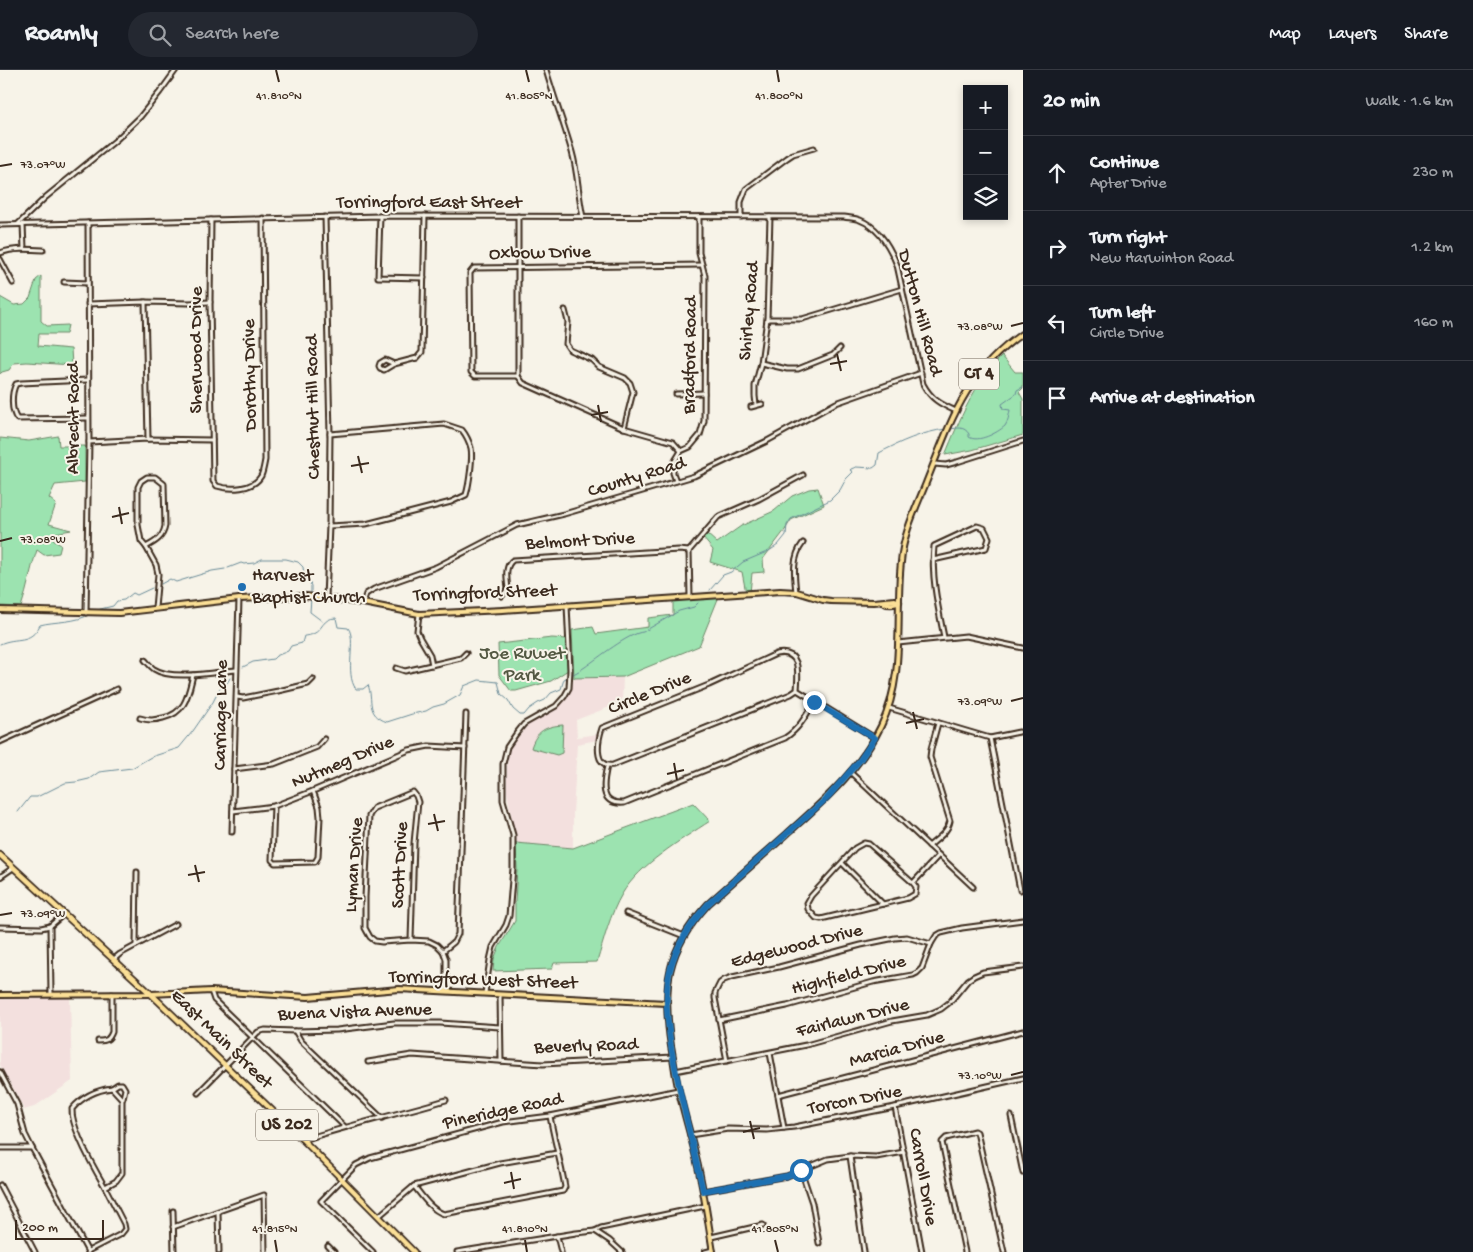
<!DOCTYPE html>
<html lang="en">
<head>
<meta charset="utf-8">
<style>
	:root { --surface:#171b24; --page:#242831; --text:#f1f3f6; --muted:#9ea1a6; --line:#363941 }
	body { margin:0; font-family:"Gochi Hand",sans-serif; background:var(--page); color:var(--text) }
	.controls { position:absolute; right:15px; top:15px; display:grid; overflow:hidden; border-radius:0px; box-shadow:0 2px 8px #0003 }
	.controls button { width:45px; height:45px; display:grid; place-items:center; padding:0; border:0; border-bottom:1px solid var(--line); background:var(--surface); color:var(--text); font:25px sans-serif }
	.scale { position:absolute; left:15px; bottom:12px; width:89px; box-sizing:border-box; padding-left:5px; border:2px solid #3b2a1e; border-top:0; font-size:14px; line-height:18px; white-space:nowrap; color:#3b2a1e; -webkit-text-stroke:4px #f7f3e8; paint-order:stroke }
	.stop { position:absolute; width:15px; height:15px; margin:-11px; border:4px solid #1f6fb2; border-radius:50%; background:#fff }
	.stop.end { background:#1f6fb2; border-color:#fff; box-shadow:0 1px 5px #0008 }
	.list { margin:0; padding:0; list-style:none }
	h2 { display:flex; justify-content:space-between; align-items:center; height:65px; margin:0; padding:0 20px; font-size:21px }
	h2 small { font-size:16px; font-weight:400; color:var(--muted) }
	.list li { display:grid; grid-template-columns:32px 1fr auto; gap:15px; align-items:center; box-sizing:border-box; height:75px; padding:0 20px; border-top:1px solid var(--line) }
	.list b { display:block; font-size:19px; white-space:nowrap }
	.list p { margin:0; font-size:16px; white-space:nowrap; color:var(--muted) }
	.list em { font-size:16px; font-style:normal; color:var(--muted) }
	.icon { flex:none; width:28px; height:28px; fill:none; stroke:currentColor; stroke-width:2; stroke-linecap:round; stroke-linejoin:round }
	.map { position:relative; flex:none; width:1023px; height:1182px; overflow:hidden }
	header { display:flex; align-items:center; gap:30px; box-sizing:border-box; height:70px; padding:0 25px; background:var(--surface); border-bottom:1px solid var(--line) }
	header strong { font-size:24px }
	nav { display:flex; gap:28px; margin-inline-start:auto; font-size:18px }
	.search { width:350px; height:45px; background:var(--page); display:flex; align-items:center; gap:12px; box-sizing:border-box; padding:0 18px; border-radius:28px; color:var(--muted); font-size:19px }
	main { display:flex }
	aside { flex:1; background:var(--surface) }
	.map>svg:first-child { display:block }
	.built { fill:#f3e0de }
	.green { fill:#9ce3b0; stroke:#6c8667 }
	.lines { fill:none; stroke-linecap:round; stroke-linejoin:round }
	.stream { stroke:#688a97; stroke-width:1 }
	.minor-casing { stroke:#3b2a1e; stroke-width:7 }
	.major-casing { stroke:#3b2a1e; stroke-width:8 }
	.highway-casing { stroke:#3b2a1e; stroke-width:8 }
	.minor { stroke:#f7f3e8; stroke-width:3 }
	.major { stroke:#fbdf96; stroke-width:4 }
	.highway { stroke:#fbdf96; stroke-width:4.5 }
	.route { stroke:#1f6fb2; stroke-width:6 }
	.ticks { fill:none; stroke:#3b2a1e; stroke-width:2 }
	.poi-dot { fill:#1f6fb2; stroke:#f7f3e8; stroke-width:2 }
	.labels { text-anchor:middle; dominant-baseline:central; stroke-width:4; stroke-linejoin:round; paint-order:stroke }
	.shield { fill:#f7f3e8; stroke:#73665b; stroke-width:1 }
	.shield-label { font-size:18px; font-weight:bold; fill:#3b2a1e }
	.street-label { font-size:19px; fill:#3b2a1e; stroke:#f7f3e8 }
	.poi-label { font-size:19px; fill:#3b2a1e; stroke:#f7f3e8; text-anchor:start }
	.park-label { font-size:19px; fill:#535842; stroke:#f7f3e8 }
	.ticks-label { font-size:12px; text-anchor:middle; fill:#3b2a1e; stroke:#f7f3e8; stroke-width:4; stroke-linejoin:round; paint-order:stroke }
</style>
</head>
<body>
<header>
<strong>Roamly</strong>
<div class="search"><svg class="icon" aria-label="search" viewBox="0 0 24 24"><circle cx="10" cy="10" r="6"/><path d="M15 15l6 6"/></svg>Search here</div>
<nav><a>Map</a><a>Layers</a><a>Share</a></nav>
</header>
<main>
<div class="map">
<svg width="1023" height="1182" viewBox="0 0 1023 1182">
	<rect width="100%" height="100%" fill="#f7f3e8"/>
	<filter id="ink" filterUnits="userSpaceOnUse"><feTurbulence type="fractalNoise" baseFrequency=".02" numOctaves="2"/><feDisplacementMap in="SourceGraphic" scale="10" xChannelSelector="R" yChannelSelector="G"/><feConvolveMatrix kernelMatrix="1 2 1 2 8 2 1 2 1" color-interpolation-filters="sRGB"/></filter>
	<g filter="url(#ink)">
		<g class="built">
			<polygon points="623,607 622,632 576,650 577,667 597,664 597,670 577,674 573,744 573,778 516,773 507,722 507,697 508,684 512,674 529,654 554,640 564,632 571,620 574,608"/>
			<polygon points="70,928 72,1011 34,1037 24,1040 17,1025 0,995 0,929"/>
		</g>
		<g class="green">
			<polygon points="41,206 41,251 47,256 68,255 66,264 39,264 38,276 71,279 72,295 27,292 14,293 9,300 2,302 0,304 0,227 14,235 24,234 30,228 36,210"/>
			<path d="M1002,286L1015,302H1023V318L1019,322L1023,329V365L972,380L945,385C960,349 974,313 1002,286Z"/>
			<path d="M58,366L59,376H85V412L55,415L49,428L56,434L49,454L71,460L55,463L53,470L61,475L59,483L44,485L37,480C30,499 28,518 21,537L0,536V368L29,371Z"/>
			<polygon points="818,418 824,435 791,450 785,460 763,489 764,502 752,503 750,523 746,523 742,502 710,492 713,480 703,468 707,464 717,473 741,456 774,441 792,426 809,419"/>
			<polygon points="720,524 699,576 623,607 574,608 572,560 593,557 596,564 648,557 648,548 673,545 673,527"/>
			<polygon points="552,568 567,569 568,600 551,611 516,621 511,621 499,605 498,574"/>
			<path d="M563,655L562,683L557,685L531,678C536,661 546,656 563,655Z"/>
			<path d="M693,733L710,751C681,770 640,794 622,824C610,844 604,870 597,892L554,893L552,899L493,901L494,889L499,877L515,851V832L517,799L516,773L573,778Z"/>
		</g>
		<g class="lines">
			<g class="stream">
				<path d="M950,359C958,358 964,356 969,364V367C978,373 997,363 1005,356C1008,352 1009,345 1010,340L1003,339L1002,334L1016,324L1017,320L1023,317"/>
				<polyline points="228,498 241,493 244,494 254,493 262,489 286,489 298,492 303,497 304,505 309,511 311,516 311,524"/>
				<polyline points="161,514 170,509 176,512 212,501 225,499"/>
				<path d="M710,520L723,505L731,502L743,492L769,481L778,475L786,465L787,455L791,449L830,430L840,420L846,409L853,402L850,400L851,399L856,397L873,398L877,395L879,383C900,372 922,362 946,359"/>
				<polyline points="311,528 310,542 322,551"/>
				<polyline points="92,541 113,536 117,531 124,530 133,523 137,525 152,518"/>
				<path d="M0,574C17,566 30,575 40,555C54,551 77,553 90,544"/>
				<path d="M243,597L253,592L273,589L276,586L288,581L291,576L302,573L304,566C305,566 312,565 313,564C323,560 322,548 336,548L338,557L348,558C357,568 344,604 356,619H363L368,615C374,630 365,644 387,652L412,644L426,641L433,637L444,634L460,625L464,616L479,610L498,612L501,624L508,630L513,639L520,645H524L529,639L538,633L545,630L551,623L561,619L564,609C571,605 578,602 585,597C598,588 629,563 643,562L679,541L694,537L698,533"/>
				<polyline points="18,742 30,727 37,727 65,713 76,712 89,709 99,702 132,698 151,687 179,678 193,661 213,632 220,618 225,616 230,608"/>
			</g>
			<g class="minor-casing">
				<g id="minor">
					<path d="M546,0C554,28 564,54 572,82C578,103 578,125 583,147"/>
					<polyline points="380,146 378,207 424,208"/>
					<polyline points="518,146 518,306"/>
					<polyline points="325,147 330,364 329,456 326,528"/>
					<polyline points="741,147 741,132 746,119 787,88 793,84 814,78"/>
					<path d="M211,150L210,232L213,411L217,416C230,420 253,420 261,406C263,402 264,395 265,390L263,148"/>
					<polyline points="18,154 46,127 116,70 140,47 160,22 176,0"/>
					<polyline points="23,154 24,179"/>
					<path d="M0,155L380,146L844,147C849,148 855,148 860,150C878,157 890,177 897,195L923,314C931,329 940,334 956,341"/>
					<path d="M0,183C13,178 29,179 43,180"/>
					<polyline points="0,189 13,213"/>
					<polyline points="64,212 88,213"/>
					<polyline points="145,232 148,369"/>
					<polyline points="88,234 145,232 189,233 210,232"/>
					<polyline points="565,240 568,252 566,274 570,280 592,290 599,297 625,308 630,313 633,322 624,358"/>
					<polyline points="767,249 802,249 902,219"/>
					<polygon points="385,290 394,294 384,300 380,298 379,296 380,293"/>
					<polyline points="761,293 787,299 798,299 833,285 840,278"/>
					<polyline points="394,294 417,288 422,282 425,146"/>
					<path d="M88,310L21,313L16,314C11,323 11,341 17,349L88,348"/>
					<polyline points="676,324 704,323"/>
					<polyline points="756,335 755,326 755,316 761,293 767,249 770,147"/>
					<polyline points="751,337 762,334"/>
					<polyline points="89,372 148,369 212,370"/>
					<polyline points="681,381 673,372 624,358 523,313 518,306 475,306 471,302 470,203 474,198 702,195"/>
					<polyline points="934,394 946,395 957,392 1023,371"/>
					<path d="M147,407H155L164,414L165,456C163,468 155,472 146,477L141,471L138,455V417L141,411Z"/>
					<polyline points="676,411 673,403 673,394 681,381 690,377 700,365 704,351 705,206 699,183 699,147"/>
					<path d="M329,456L366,454L451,432L466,425C469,415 473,388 471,378C469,371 466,365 462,360L444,354L330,364"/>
					<polyline points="146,477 156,495 158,504 155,538"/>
					<polyline points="689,481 718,447 759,429 803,405"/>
					<polyline points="689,481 690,527"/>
					<path d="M933,490L986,478L989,468L984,458L977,456L934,476C931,507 938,537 944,567"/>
					<path d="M796,522C794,505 792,487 803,473"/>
					<path d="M502,526L508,519C507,509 504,496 513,490L679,480L689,481"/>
					<polyline points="363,533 366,524 374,519 436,497 517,455 564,444 694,406 767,371 836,333 921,303"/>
					<polyline points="86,543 89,372 88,153"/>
					<polyline points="419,544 417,561 420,568 430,585 432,595"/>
					<polyline points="898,573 966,566 1023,578"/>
					<path d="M145,590C148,593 151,597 154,599C172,611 215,602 236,600"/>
					<polyline points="396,598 405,601 461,588 466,583"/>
					<path d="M797,620L791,624L613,695C593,698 598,670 602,658L709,615L776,584C802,579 798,604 797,620L875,668"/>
					<polyline points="237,627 243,628 278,621 308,614 313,609"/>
					<polyline points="889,638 990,668 1019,662"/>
					<path d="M140,648C149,651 155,650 163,648C186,643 188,625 193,605"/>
					<polyline points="990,668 1020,820"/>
					<polyline points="0,672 117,619"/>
					<path d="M607,696C603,713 599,735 624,733L785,668C799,659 806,646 814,632"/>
					<polyline points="234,699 274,694 317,677 324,669"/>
					<polyline points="850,702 973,817"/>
					<polyline points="274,736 272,790 275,793 315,792 318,787 320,747 319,737 313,721"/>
					<polyline points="233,741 274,736 313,721 409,680 429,676 465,678"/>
					<polyline points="232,762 239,529"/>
					<polygon points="864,773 869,774 913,813 916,817 915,824 908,828 821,849 816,848 808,839 807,833 811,826 855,778"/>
					<path d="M929,776C937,769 948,762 950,751L930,687L931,679L938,653"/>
					<polyline points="842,793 883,834"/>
					<polyline points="0,807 13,798"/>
					<polyline points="913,813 939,785"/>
					<polyline points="626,843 684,866"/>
					<polyline points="50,856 51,924"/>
					<polyline points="0,857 41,858 50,856 64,844"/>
					<polyline points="411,870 414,773 418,732 416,726 413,722 374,738 369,746 365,827 365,858 370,867 375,871 382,872 411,870 429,871 437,875 443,881 446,889 446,921"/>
					<polyline points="136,875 137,802"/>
					<polyline points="443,881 454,872 458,864 466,644"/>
					<polyline points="114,889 120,884 176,854"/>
					<polyline points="211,921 214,930 345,1057"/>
					<polyline points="485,923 490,890 493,877 506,855 509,846 513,798 513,765 503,730 503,694 507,677 516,664 524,654 556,636 564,627 569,618 570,600 567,535"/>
					<polyline points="500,925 501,991"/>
					<polyline points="719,950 787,936 873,912 913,905 917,903 922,898 931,874 936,866 941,863 962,858 1023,850"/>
					<polyline points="295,961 301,971 382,1048"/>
					<path d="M98,971C106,971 109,970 112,962V924"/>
					<polyline points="770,983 784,1058"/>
					<polyline points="727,991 715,928 715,923 720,913 724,910 732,907 779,897 861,875 895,868 907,867 931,874"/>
					<polyline points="368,992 412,985 543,994 673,987"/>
					<polyline points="675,1001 806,975 892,951 927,945 941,939 950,932 968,910 974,906 983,902 1023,897"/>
					<polyline points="0,1002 17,1034 25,1064 32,1078 88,1182"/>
					<path d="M112,1018L122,1029V1103L116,1111L105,1117C95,1100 71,1058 72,1039C82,1027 96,1020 112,1018Z"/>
					<polyline points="112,1018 118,1014 122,1014 125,1019 123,1028"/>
					<polyline points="198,1023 258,962 265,960 295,961 337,960 394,953 440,953 500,957"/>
					<polyline points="778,1025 1023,961"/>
					<polyline points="895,1037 922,1182"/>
					<polyline points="1011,1046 1023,1103"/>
					<polyline points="690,1065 728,1059 767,1060 794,1057 895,1037 1023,1008"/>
					<path d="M303,1070C350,1055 398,1044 446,1030"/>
					<polyline points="0,1078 32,1078"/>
					<polyline points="850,1086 864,1182"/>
					<polyline points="801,1100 812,1133 819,1173"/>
					<polyline points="0,1115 35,1182"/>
					<path d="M414,1116C422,1126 431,1140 444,1144L563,1121L565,1117C561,1093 554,1070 550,1046"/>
					<polyline points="703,1121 787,1106 828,1089 850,1086 876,1087 904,1082"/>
					<polyline points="173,1141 174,1182"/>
					<polyline points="218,1142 219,1182"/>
					<polyline points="379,1146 414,1116 500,1093 557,1083"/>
					<polyline points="173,1157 264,1125 265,1182"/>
					<polyline points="595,1161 601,1158 705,1136"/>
					<polyline points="557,1166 561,1182"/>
					<polyline points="711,1167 763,1155"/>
					<polyline points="328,1176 334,1182"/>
					<polyline points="88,1181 121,1164 125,1159 124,1154 105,1117"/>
					<polyline points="373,1182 321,1131 356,1095 370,1088 503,1052 550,1046 678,1020"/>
					<polyline points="457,1182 576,1163 595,1161 610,1171 622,1182"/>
					<polyline points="705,1182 713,1180"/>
					<polyline points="965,1182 942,1072 946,1068 974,1061 977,1062 1004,1182"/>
				</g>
			</g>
			<g class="major-casing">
				<g id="major">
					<path d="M882,532C887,535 895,535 899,532"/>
					<polyline points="0,540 119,543 239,529 306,526 363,533 419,544 503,540 780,521 797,522 823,530 831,531 874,532 895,530 899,532"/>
					<polyline points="0,925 151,924 211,921 308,927 399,919 666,933"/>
					<path d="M713,1182C708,1152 704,1121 697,1092C692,1068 684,1045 679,1021C675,1006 674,991 671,976C662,917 666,880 708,834C734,811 761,787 787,764C822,732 860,700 881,656C906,605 895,547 901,492C903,464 916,438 926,413C951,351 965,303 1023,263"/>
				</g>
			</g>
			<g class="highway-casing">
				<polyline id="highway" points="0,785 151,924 303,1070 414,1182"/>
			</g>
			<use href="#minor" class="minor"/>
			<use href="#major" class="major"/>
			<use href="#highway" class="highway"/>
		</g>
	</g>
	<g class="lines" filter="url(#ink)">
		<path class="route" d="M801,1100L787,1106L703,1121C693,1072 679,1025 671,976C668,954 665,933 668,911C672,882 688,856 708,834L827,728L860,690L875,668L814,632"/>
	</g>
	<path class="ticks" d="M276,0L279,12M526,0L529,12M777,0L779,12M0,96L12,94M1011,256L1023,253M837,284L841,301M830,294L847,291M598,335L601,352M591,345L608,342M358,386L362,403M351,396L369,393M119,437L122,454M112,447L129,443M0,471L12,468M1011,631L1023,628M913,642L917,659M906,653L924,649M674,693L677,710M667,704L684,700M434,744L438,761M428,754L445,751M195,795L199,812M188,805L205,802M0,845L12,843M1011,1005L1023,1002M750,1051L754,1069M743,1062L760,1058M511,1102L514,1119M504,1113L521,1109M275,1170L277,1182M525,1170L527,1182M775,1170L778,1182"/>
	<circle class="poi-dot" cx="242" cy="517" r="5"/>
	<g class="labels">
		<g class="shield">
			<rect x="959" y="288.5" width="40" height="31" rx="4"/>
			<rect x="256" y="1039.5" width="62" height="31" rx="4"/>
		</g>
		<g class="shield-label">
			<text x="979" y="304">CT 4</text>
			<text x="287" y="1055">US 202</text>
		</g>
		<g class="street-label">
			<text x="429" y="133">Torringford East Street</text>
			<text transform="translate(540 184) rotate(-1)">Oxbow Drive</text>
			<text transform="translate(750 241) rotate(-85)">Shirley Road</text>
			<text transform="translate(919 243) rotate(75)">Dutton Hill Road</text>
			<text transform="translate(197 280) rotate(-90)">Sherwood Drive</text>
			<text transform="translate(691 285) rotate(-89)">Bradford Road</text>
			<text transform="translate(251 305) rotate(-91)">Dorothy Drive</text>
			<text transform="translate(314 337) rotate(-91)">Chestnut Hill Road</text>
			<text transform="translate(74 348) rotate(-90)">Albrecht Road</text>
			<text transform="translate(637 408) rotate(-17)">County Road</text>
			<text transform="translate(580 472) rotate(-3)">Belmont Drive</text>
			<text transform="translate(485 524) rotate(-2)">Torringford Street</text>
			<text transform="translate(650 624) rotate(-22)">Circle Drive</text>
			<text transform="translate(222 645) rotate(-89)">Carriage Lane</text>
			<text transform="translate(343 693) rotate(-23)">Nutmeg Drive</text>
			<text transform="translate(355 795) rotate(-86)">Lyman Drive</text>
			<text transform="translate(401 795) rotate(-87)">Scott Drive</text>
			<text transform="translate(797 877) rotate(-14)">Edgewood Drive</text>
			<text transform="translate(849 906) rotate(-14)">Highfield Drive</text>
			<text transform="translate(483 911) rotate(2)">Torringford West Street</text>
			<text transform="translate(355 943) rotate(-2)">Buena Vista Avenue</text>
			<text transform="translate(853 949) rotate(-14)">Fairlawn Drive</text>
			<text transform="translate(221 970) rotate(44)">East Main Street</text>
			<text transform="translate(586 977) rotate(-2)">Beverly Road</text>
			<text transform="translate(897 980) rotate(-15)">Marcia Drive</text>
			<text transform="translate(855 1031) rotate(-11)">Torcon Drive</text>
			<text transform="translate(503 1042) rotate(-12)">Pineridge Road</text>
			<text transform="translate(922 1107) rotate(80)">Carroll Drive</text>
		</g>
		<g class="poi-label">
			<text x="252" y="506">Harvest<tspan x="252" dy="22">Baptist Church</tspan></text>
		</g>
		<g class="park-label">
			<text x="522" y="584">Joe Ruwet<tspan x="522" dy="22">Park</tspan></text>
		</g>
	</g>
	<g class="ticks-label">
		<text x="279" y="29">41.810°N</text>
		<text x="529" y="29">41.805°N</text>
		<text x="779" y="29">41.800°N</text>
		<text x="43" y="98">73.07°W</text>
		<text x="980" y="260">73.08°W</text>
		<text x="43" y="473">73.08°W</text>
		<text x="980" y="635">73.09°W</text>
		<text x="43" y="847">73.09°W</text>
		<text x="980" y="1009">73.10°W</text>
		<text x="275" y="1162">41.815°N</text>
		<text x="525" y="1162">41.810°N</text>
		<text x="775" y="1162">41.805°N</text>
	</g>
</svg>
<div class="controls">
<button>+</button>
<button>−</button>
<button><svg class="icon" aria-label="layers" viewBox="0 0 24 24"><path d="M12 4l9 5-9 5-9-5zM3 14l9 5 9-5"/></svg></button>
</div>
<div class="scale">200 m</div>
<div class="stop" style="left:801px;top:1100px"></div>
<div class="stop end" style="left:814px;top:632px"></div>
</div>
<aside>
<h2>20 min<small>Walk · 1.6 km</small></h2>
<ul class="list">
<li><svg class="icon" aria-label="ahead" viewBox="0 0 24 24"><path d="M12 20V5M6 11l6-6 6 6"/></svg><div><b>Continue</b><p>Apter Drive</p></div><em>230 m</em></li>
<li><svg class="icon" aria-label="right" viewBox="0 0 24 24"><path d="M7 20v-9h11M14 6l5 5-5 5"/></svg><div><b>Turn right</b><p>New Harwinton Road</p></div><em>1.2 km</em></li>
<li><svg class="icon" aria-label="left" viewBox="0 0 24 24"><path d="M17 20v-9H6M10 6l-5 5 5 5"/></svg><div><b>Turn left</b><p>Circle Drive</p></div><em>160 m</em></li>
<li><svg class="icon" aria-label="arrive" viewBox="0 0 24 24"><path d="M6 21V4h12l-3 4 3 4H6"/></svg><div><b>Arrive at destination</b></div></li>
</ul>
</aside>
</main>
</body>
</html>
